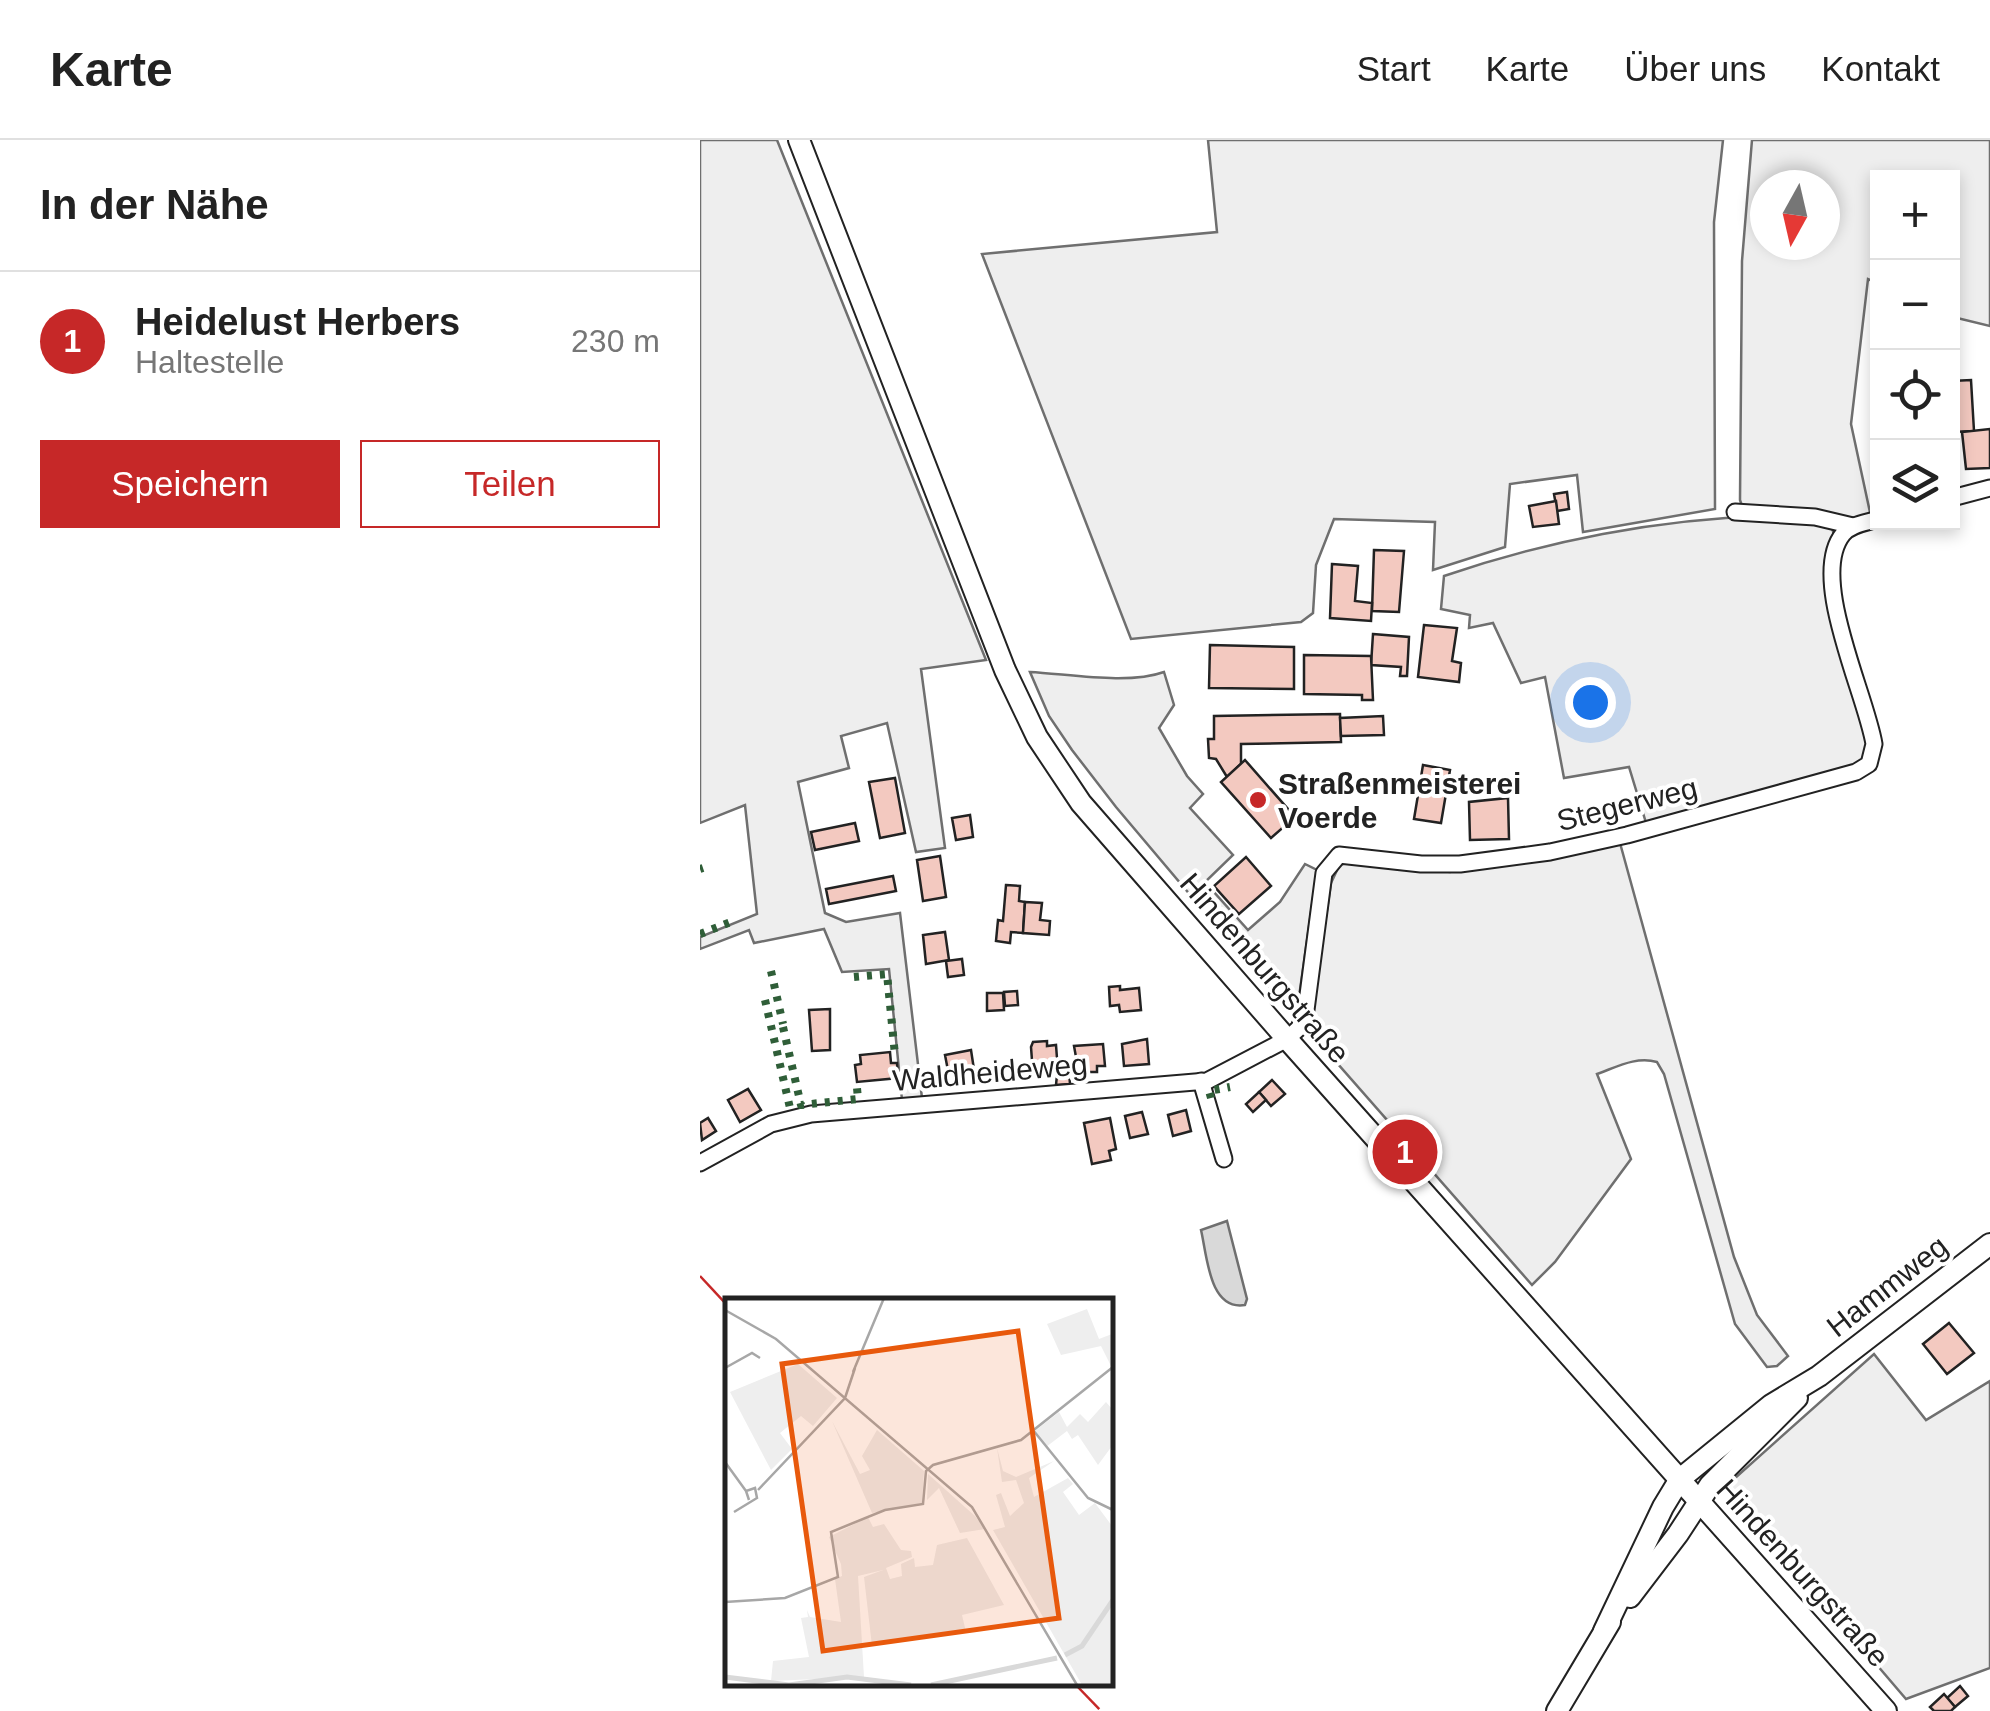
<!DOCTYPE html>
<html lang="de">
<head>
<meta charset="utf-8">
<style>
	:root { --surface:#fff; --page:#f2f2f2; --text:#222; --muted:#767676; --line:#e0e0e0; --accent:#c62828 }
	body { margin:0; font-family:Arial,sans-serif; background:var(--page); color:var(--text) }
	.controls { position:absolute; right:30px; top:30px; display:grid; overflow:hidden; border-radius:0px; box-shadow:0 5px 15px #0003 }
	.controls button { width:90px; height:90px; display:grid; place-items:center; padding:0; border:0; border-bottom:2px solid var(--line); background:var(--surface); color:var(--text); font:50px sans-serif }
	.compass { position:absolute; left:1050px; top:30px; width:90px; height:90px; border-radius:50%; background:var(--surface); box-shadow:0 5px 15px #0003; rotate:188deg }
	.you { position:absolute; left:890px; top:562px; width:35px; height:35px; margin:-25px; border:8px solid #fff; border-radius:50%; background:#1a73e8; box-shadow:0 0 0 15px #1a73e833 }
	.badge { display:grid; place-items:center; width:65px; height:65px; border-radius:50%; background:var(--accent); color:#fff; font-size:32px; font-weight:700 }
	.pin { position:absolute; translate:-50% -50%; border:5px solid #fff; box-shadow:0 2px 10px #0006 }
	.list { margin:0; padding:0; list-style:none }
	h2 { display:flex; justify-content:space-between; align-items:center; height:130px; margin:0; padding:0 40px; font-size:42px }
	h2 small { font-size:32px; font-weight:400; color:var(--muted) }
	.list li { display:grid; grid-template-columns:65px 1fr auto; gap:30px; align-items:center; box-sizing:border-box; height:140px; padding:0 40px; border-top:2px solid var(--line) }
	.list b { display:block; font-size:38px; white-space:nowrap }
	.list p { margin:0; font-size:32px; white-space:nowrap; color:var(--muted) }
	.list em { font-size:32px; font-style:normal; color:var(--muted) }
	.actions { display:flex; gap:20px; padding:30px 40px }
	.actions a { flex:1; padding:22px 0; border:2px solid var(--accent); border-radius:0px; text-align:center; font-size:35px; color:var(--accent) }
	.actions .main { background:var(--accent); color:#fff }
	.icon { flex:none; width:55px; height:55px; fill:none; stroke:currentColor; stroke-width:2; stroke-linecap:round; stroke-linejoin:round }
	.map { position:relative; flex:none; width:1290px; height:1571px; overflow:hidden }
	header { display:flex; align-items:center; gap:60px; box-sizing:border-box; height:140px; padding:0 50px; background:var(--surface); border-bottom:2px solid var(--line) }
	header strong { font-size:48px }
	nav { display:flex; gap:55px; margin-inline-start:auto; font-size:35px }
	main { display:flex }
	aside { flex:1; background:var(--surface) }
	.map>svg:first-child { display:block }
	.green { fill:#eee; stroke:#6f6f6f; stroke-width:2.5; fill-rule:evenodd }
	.water { fill:#d9d9d9; stroke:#6f6f6f; stroke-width:2.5 }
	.building { fill:#f3c9c0; stroke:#222; stroke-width:2.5 }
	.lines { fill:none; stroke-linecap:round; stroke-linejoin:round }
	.minor-casing { stroke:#222; stroke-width:19 }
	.major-casing { stroke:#222; stroke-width:24 }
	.minor { stroke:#fff; stroke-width:15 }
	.major { stroke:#fff; stroke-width:20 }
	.hedge { stroke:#2f5e38; stroke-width:8; stroke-dasharray:5 8; stroke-linecap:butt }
	.power { stroke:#c62828; stroke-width:2.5; stroke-dasharray:35 8 5 8; stroke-linecap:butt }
	.poi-dot { fill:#c62828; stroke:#fff; stroke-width:4 }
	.labels { text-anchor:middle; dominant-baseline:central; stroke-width:8; stroke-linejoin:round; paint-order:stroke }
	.poi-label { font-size:30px; font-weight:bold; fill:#222; stroke:#fff; text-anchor:start }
	.street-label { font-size:30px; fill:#222; stroke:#fff }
	.inset-river { fill:none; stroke:#d9d9d9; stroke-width:5 }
	.inset-road { fill:none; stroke:#a7a7a7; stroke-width:2.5 }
	.view { fill:#e8590c; fill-opacity:0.15; stroke:#e8590c; stroke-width:5 }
	.inset-edge { fill:none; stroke:#222; stroke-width:5 }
</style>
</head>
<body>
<header>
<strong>Karte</strong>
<nav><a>Start</a><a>Karte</a><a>Über uns</a><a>Kontakt</a></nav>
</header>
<main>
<aside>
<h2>In der Nähe<small></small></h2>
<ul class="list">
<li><span class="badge">1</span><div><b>Heidelust Herbers</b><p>Haltestelle</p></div><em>230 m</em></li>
</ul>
<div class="actions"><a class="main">Speichern</a><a>Teilen</a></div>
</aside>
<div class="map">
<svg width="1290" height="1571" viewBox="0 0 1290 1571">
	<rect width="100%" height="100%" fill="#fff"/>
	<g class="green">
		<polygon points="0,0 77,0 286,520 221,529 245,708 216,712 187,583 141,596 149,628 98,642 125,773 146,782 200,773 222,958 202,960 189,829 142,832 124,789 54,803 49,790 0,809 0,797 57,774 45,665 0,683"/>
		<polygon points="508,0 1023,0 1014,82 1015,369 883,392 877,335 810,344 805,407 733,430 735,382 634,379 616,425 613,473 601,482 431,499 282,114 517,92"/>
		<path d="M1052,0H1290V186L1253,177L1252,38H1178L1177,143L1168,139L1151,284L1171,377L1150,381L1042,366L1040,360L1042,121ZM1065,45H1125V105H1065Z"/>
		<path d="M1066,376L1122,383L1132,388L1134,395L1131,407L1168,598L1165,619L1154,626L947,686L929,627L864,638L845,537L821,543L793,483L769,488L770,475L741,469L744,436C846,401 958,379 1066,376Z"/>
		<path d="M330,532C369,534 428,545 464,532L474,565L459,588L487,636L503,654L490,668L533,715L505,742L548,790L580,762L605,724L617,730L597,871L590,873L416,667L372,610L349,576Z"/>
		<path d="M920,703L1034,1117L1057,1175L1088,1216L1077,1226L1067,1227L1035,1184L964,934L957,922C936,916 917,927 897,934L931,1019L855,1122L832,1145L609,891L631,743L639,726L648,721L750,732Z"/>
		<polygon points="1174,1214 1226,1280 1290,1241 1290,1528 1206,1559 1025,1347"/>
	</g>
	<path class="water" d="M527,1081L547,1159L545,1165C509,1171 507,1115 501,1090Z"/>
	<g class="building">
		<polygon points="1271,240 1274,291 1252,292 1252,241"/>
		<polygon points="1290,289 1290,328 1266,329 1262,292"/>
		<polygon points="867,352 869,369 857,371 854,354"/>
		<polygon points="856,361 859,384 833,387 829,366"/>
		<polygon points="674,410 704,411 699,472 672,471"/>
		<polygon points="632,424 658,426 655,461 672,463 671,481 630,478"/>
		<polygon points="724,485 757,488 752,521 761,523 759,542 718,537"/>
		<polygon points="673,494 709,497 707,536 700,536 701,527 671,525"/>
		<polygon points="510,505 594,507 594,549 509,548"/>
		<polygon points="604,515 671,516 673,560 662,560 662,555 604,554"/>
		<polygon points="640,574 641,602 541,604 541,624 527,637 516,619 509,618 508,599 514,599 514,576"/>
		<polygon points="683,576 684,595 641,596 640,578"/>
		<polygon points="545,620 595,677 571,698 521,642"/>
		<polygon points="723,625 750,630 741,683 714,679"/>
		<polygon points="195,638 205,693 180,698 169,642"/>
		<polygon points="808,658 809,699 770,700 769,662"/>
		<polygon points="270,675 273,697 256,700 252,678"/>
		<polygon points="155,683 159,701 115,710 111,692"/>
		<polygon points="240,716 246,757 223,761 217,720"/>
		<polygon points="546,717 571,746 539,774 514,746"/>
		<polygon points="193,736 196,751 129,764 126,749"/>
		<polygon points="306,745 320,746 319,761 325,762 323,793 311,792 310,803 296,801 298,780 303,781"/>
		<polygon points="325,762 342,763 340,780 350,781 349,795 323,793"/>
		<polygon points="245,792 249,820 226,824 223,795"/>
		<polygon points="262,819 264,835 248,837 246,821"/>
		<polygon points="420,846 420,850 439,848 441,870 420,872 419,865 410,866 409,847"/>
		<polygon points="317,851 318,865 305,866 304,852"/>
		<polygon points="287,853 303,853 304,870 287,871"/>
		<polygon points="130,869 130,910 112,911 109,870"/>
		<polygon points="447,899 449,924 424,926 422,904"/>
		<polygon points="347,901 347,906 356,905 358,932 333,934 331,907 333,902"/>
		<polygon points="403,904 405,926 397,926 397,932 386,932 386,927 378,928 374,906"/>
		<polygon points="271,910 275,936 250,941 245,915"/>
		<polygon points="190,912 191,923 197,923 198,938 157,942 155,925 161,924 160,915"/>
		<polygon points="358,925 362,925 363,933 369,932 370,944 356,945"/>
		<polygon points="572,940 585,954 571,966 559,952"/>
		<polygon points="48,949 61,970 40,982 28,960"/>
		<polygon points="559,952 566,960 553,972 546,964"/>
		<polygon points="486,970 491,991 473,996 468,975"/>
		<polygon points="442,972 448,994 430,998 425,976"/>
		<polygon points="8,978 16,991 2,1000 0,983"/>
		<polygon points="410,978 416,1009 409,1011 411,1020 392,1024 384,983"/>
		<polygon points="1249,1183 1274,1213 1247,1234 1223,1204"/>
		<polygon points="1260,1546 1268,1556 1255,1567 1247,1558"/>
		<polygon points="1244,1554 1255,1567 1251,1571 1234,1571 1230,1567"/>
	</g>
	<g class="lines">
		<g class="minor-casing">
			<g id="minor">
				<polyline points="1252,358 1290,348"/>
				<polyline points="1035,372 1115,377 1153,386"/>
				<polyline points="501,941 524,1019"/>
				<path d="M0,1023L71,984L111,974L507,941L587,899L599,888L606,870L624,733L639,715L721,724H760L850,712L927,695L1156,632L1169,624L1174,604C1166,554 1108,437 1143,394C1151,384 1166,383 1178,379"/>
			</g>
		</g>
		<g class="major-casing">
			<g id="major">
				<polyline points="99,0 305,530 337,597 381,663 587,899 1186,1571"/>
				<polyline points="930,1457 978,1394 1010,1345 1097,1258"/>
				<polyline points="904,1491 963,1367 980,1339 1071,1265 1119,1236 1290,1104"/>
				<polyline points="857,1571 910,1482"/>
			</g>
		</g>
		<use href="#minor" class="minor"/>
		<use href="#major" class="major"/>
		<g class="hedge">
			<polyline points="0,729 3,728"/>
			<polyline points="0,794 36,780"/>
			<polyline points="71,831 83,884"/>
			<polyline points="154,837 187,834 195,915"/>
			<polyline points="65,860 90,968"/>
			<polyline points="83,887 101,965 158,959 157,948"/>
			<polyline points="511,958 509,951 530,947"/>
		</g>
		<g class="power">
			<polyline points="0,1136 28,1166"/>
			<polyline points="375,1544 401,1571"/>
		</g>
	</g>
	<circle class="poi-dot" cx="558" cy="660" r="10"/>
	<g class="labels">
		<g class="poi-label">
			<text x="578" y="643">Straßenmeisterei<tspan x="578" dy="34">Voerde</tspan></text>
		</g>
		<g class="street-label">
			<text transform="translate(927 664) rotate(-14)">Stegerweg</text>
			<text transform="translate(565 828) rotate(49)">Hindenburgstraße</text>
			<text transform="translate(290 932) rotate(-5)">Waldheideweg</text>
			<text transform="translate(1187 1146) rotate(-38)">Hammweg</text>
			<text transform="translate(1103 1433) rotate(48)">Hindenburgstraße</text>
		</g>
	</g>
	<g transform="translate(25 1158)">
		<rect width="388" height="388" fill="#fff"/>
		<path d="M362,11L374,41L387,36L386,68L376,48L336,57L322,26ZM73,66L112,100L88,128L76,118L55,135L67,151L46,172L5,94ZM381,104L387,111V148L373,167L353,137L347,141L342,133L321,149L310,133L334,114L342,129L355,116L363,124ZM107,123L135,176L145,172L137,158L152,132L199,173L197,205L147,215ZM272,150L278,173L291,179L329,163L304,180L309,199L343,180L348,186L338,194L354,217L370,205L387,228V387H357L268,232L280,229L271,197L276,195L285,218L299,205L291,182L277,184ZM203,176L250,218L260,231L235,235L214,190L202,202ZM143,219L148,229L159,226L176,252L186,253L187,259L161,270L165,281L177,278L176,266L189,260L190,269L208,267L212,247L242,240L279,307L237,317L241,334L147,348L139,279L158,272L133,278L139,379L46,383L48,363L84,359L76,320L83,319L82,312L85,319L116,324L110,281L117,278L116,266L104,239Z" fill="#eee"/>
		<path class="inset-river" d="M340,357L357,348L388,302M0,379L64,387L122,379L186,387M206,387L332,360"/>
		<path class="inset-road" d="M0,12L51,41L247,209L352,387M0,70L27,55L35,60M128,74L159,0M308,132L363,200L388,212M0,164L21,193M33,192L120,100L130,70M9,214L32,200L30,190L21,193L24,202M0,304L60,300L113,279L106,234L160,212L198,206L201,173L208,167L296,142L388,69"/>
		<path class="view" d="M293,33L334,320L98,353L57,66Z"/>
		<rect width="388" height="388" class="inset-edge"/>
	</g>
</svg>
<div class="controls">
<button>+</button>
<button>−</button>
<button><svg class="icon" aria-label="locate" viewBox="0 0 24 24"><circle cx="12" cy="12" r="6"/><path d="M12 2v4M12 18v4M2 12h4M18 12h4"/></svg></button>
<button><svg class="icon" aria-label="layers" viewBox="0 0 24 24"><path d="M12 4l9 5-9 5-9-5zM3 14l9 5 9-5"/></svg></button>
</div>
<svg class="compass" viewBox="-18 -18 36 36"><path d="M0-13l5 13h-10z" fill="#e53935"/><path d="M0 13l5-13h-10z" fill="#767676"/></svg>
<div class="you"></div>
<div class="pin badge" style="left:705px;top:1012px">1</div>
</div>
</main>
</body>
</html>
